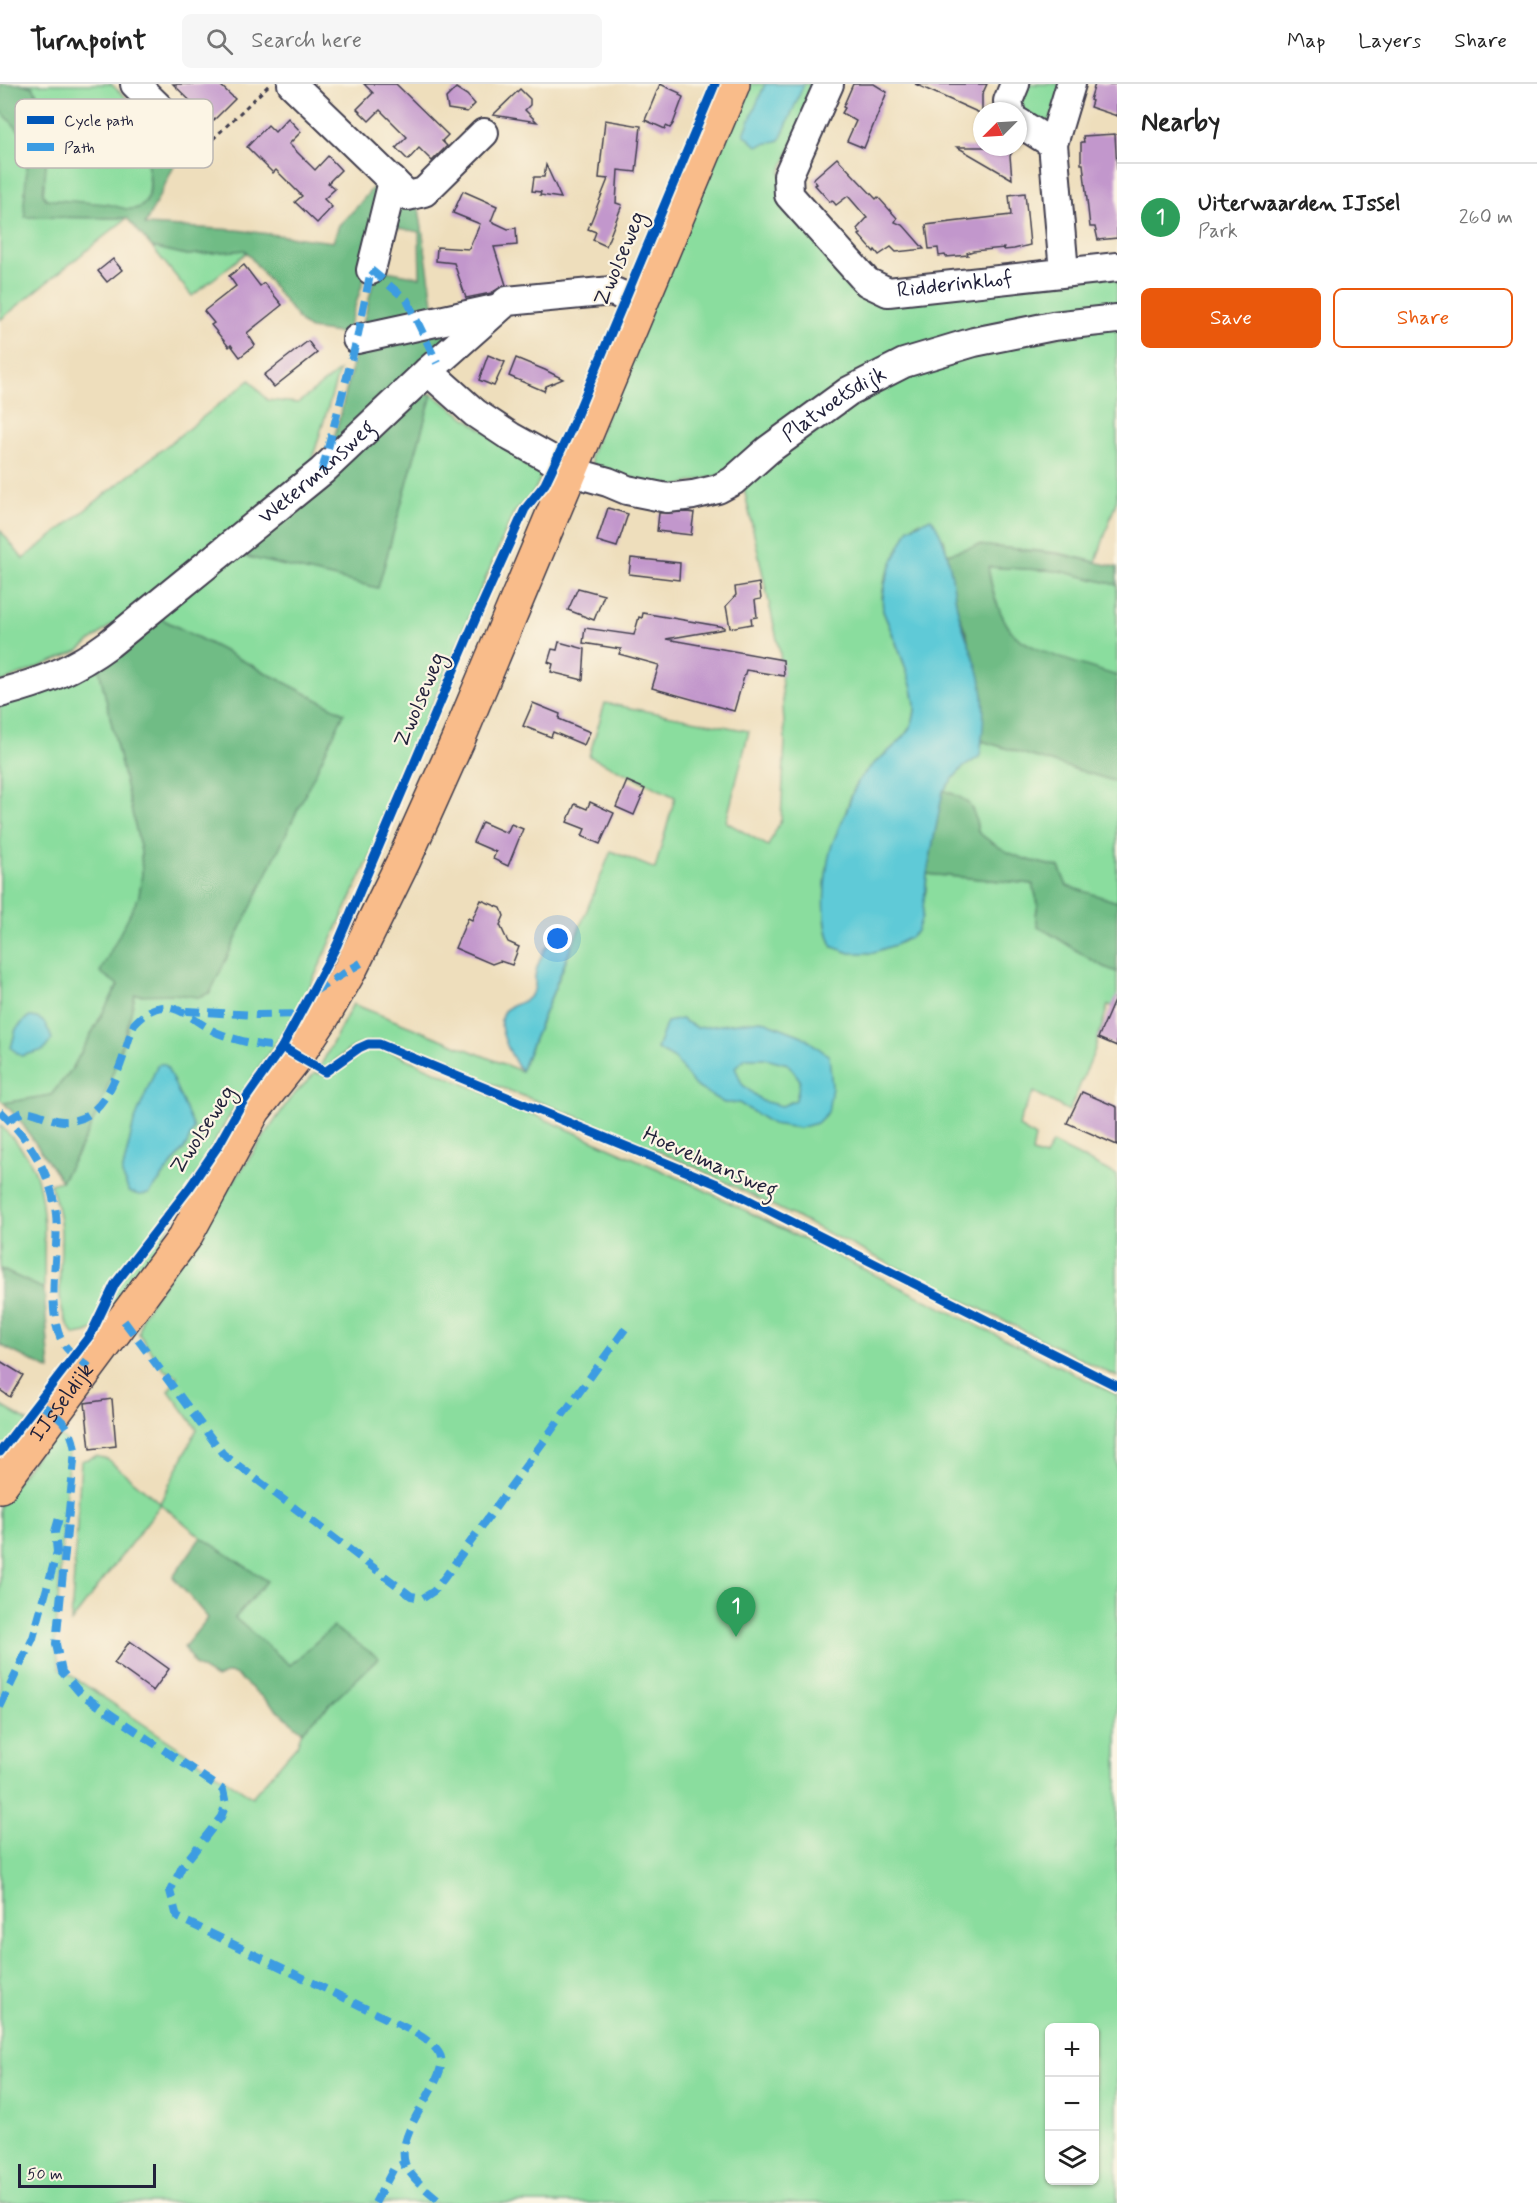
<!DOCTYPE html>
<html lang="en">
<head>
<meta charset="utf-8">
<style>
	:root { --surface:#fff; --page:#f6f6f6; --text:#222; --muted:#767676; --line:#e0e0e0; --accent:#ea580c }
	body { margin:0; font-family:Mynerve,sans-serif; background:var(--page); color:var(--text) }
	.controls { position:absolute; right:18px; bottom:18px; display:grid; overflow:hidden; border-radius:9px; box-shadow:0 2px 4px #0004 }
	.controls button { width:54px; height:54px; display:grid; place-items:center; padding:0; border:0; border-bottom:2px solid var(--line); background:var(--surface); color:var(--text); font:30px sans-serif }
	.compass { position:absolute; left:973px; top:18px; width:54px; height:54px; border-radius:50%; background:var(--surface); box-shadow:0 2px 4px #0004; rotate:246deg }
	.scale { position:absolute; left:18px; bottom:15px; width:138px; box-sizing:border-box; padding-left:6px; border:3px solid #22223b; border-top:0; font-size:16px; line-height:21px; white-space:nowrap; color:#22223b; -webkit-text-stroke:4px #fcf5e5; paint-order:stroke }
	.you { position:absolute; left:558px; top:855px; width:21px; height:21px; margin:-15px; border:4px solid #fff; border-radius:50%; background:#1a73e8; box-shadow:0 0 0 9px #1a73e833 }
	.badge { display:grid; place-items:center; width:39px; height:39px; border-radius:50%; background:var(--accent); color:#fff; font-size:20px; font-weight:700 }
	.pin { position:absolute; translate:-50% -50px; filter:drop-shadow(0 2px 3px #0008) }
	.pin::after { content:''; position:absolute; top:32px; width:21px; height:18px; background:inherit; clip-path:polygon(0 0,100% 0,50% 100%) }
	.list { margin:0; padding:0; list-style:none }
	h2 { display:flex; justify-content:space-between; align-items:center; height:78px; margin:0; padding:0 24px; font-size:26px }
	h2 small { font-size:20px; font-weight:400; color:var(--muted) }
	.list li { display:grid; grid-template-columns:39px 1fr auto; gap:18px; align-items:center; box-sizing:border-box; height:108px; padding:0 24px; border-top:2px solid var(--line) }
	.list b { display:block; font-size:22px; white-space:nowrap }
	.list p { margin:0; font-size:20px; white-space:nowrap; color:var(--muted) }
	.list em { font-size:20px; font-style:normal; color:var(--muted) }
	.actions { display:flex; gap:12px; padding:18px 24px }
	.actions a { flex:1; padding:14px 0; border:2px solid var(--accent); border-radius:9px; text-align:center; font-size:21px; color:var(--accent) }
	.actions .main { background:var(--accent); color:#fff }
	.icon { flex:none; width:33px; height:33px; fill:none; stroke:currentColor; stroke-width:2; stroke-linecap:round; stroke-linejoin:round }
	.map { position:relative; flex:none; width:1117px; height:2119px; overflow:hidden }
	header { display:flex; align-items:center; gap:36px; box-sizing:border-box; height:84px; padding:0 30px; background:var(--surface); border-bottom:2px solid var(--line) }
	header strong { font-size:28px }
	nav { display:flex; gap:33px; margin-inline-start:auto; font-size:21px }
	.search { width:420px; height:54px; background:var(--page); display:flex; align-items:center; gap:15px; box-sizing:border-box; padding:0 21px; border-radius:9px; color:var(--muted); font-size:22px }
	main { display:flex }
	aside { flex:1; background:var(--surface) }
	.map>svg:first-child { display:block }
	.green { fill:#8add9e; stroke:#56806c; stroke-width:1.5; fill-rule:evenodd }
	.forest { fill:#6fbc85; stroke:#486f60; stroke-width:1.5 }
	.water { fill:#5ecad7; stroke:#407689; stroke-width:1.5; fill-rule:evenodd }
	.building { fill:#c297cc }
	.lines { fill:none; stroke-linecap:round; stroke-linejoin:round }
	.minor-casing { stroke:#413e4e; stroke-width:32 }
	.major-casing { stroke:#413e4e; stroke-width:36 }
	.path { stroke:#413e4e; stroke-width:3; stroke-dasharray:4.5 4.5; stroke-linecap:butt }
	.minor { stroke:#fff; stroke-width:28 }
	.major { stroke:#f9bc8a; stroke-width:33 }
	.quiet { stroke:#3c9ce2; stroke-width:8; stroke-dasharray:15 8; stroke-linecap:butt }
	.cycleway-casing { stroke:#fcf5e5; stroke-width:13 }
	.cycleway { stroke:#0057b8; stroke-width:9 }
	.labels { text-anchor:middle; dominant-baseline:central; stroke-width:4.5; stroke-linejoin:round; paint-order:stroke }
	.street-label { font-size:22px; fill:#22223b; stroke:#fcf5e5 }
	.key { fill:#fcf5e5; stroke:#bbb6b2; stroke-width:1.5 }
	.key-label { font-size:16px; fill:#22223b }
</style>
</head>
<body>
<header>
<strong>Turnpoint</strong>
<div class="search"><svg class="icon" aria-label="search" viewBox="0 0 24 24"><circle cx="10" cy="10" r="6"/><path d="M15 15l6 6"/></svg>Search here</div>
<nav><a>Map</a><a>Layers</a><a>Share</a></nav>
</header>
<main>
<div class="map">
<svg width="1117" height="2119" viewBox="0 0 1117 2119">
	<rect width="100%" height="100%" fill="#fcf5e5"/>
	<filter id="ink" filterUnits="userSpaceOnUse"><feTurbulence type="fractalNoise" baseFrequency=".0167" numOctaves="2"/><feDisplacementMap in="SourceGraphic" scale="12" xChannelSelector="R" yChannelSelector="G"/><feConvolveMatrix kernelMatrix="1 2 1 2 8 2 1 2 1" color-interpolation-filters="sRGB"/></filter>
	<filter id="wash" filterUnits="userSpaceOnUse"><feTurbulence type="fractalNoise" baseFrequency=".008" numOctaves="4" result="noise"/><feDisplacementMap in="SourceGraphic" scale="24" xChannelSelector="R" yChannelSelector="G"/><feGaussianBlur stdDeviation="1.35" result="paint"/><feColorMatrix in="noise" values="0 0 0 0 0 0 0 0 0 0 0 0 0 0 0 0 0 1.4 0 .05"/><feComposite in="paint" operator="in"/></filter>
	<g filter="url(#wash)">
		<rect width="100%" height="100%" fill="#eedebc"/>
		<g class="green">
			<path d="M22,0H111L138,25L131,34C139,51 167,118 134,125C125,127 113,120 103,120C85,119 60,121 44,114L33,3Z"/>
			<polygon points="742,0 819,0 780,89 864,208 1117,186 1117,226 917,271 736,387 665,405 593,381 590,373"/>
			<polygon points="1021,0 1065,0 1050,36 1041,39 1022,35"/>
			<polygon points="0,26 29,57 25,133 127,134 0,236"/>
			<polygon points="152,163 187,171 245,166 246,169 192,212"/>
			<path d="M1117,239V415L1096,478L1059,469L978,461L947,470L944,455L919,438L909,444L885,494L882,513L883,527C892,550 917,605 915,626C912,659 876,671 859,696C843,721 840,759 834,788C831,800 826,815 825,828C825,840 827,852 833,863L871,869L911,853L926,807L927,790L1033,800L1038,821L1036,831L1038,843C1065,856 1088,878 1117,888V923L1108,921L1094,968L1069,1027L1034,1008L1021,1033L1019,1043L1035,1053L1032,1069L1045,1073L1052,1059L1117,1091V1293L695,1083L576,1032L382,958C358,956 344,968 328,984L320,983L353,920L521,987L611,767L655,785L675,713L589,672L605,619L749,647L726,738L768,762L781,736L785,657L780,569L743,400L893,290Z"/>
			<polygon points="339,287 309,386 78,567 0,599 0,446 23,475 250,296 267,316 298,319"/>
			<path d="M432,310L493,353L546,381L534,408L513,430L385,731L370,773L299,926L262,979L224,1041L146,1185L103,1241L87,1249L75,1251C51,1227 63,1178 61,1146C60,1129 56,1116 50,1100L61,1097L78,1069L126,952L135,910H174L198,913L344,629L154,531L231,469L378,503ZM134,1038L186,1062L149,1110L122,1090Z"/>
			<path d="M988,483L1060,487L1117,501V592C1090,583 1035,570 1014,551C1000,538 991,501 988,483Z"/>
			<polygon points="97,576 141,767 142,790 139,813 133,826 118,901 72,985 51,1011 4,1019 0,1016 0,618"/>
			<path d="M982,657L1117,698V818L1067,802L1059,783C1022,776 1007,772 978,748C975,721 967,715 943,706L961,685L980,672Z"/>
			<path d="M375,964L389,967L688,1098L1117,1311V2119H0V1419L50,1354L60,1352L66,1357L69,1364L55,1560L60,1584L252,1713L297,1661L302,1647L378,1574L333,1543L290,1582L235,1534L267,1497L201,1453L161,1420L71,1538L81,1377L96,1372L107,1375L160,1419L197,1345L169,1307L177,1292L164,1286L139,1250L142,1232L289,1016L315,989L326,991L350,972ZM1050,1944H1094V2096H1050Z"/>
			<path d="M0,1041C12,1053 27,1069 34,1085C47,1118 44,1170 44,1205L0,1185Z"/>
			<polygon points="0,1321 29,1338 0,1369"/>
		</g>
		<g class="forest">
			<path d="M0,0H22L33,3C54,36 47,73 43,110L46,115C66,117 86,118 106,120C115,121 126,127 134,125C168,120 139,51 131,34L138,25L181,68L145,141L237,146L333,158L339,141L356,124L379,96L368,183L346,250L310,245L303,241L245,166L187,171L157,164L152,163L127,134L25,133L24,120L29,57L0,26Z"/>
			<polygon points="391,120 419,124 435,232 361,249 376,185 420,193 419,148 390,142"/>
			<polygon points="465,238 331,367 358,259"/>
			<polygon points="427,309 432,310 378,504 231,469"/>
			<path d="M978,461L1059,470L1117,483V501L1060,487L988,483C991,505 999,532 1013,549C1028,567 1093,584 1117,592V698L982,657V640L967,551L957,525L947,470Z"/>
			<path d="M154,531L344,629L210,909L198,913L174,910L135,911C121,975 96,1041 61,1097L21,1038L4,1019L51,1011L72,985L118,901L100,888L139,812L142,790L141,767L97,576Z"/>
			<path d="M943,706C969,716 974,719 978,748C1006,771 1023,776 1059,783L1067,802L1117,818V888C1088,878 1065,856 1038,843L1036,831L1038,821L1033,800L927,790Z"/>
			<polygon points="0,1185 44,1205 50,1286 0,1261"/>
			<polygon points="201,1453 267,1497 235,1534 290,1581 333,1543 379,1574 302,1647 235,1590 228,1589 216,1594 195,1581 184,1563 208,1534 173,1493"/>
		</g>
		<g class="water">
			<polygon points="765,0 804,0 780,56 757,62 744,50"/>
			<path d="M931,434C950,460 951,492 957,523C962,548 976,572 981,598C986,622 983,648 980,672L961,685L943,707L927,790L922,833L917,847L911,853L895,861L871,869H850L833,863C820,839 824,790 831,764C835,751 842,738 847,726C850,716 854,705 859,696C875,671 912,660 915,627C917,605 892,549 883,527C880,496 896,471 909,444Z"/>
			<path d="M562,856L572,861L521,987C513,975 489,934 508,924C518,918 528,919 534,906C536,901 535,896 535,892C537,879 543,868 550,858Z"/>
			<path d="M28,933C44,933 47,941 52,955L44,966L21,972L11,964L16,945Z"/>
			<path d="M681,935L697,944L761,936L802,952L829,972L832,1003L828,1028L817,1039L799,1044L772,1040L739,1019H724L695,1002L675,975L657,965L667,938ZM746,974H765L788,980L800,996L796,1016L782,1022L762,1017L742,1000L735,983Z"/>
			<polygon points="160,980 164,980 167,983 194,1044 186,1062 149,1110 139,1111 129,1108 122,1090 134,1038 157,982"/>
		</g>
		<g id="blocks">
			<g class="building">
				<polygon points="173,0 219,0 235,15 212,38"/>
				<polygon points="364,0 396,0 448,51 442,57 447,62 432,77 419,64 408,76 396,64 407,53 380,26 369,37 357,25 373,9"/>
				<polygon points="660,0 680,9 679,11 683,13 673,40 670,44 666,42 665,45 645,36"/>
				<polygon points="853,0 874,0 887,8 864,64 847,57 856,37 842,29 845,24 843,23"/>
				<polygon points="915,0 987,0 982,11 982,30"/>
				<polygon points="1095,0 1117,0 1117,32 1090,23 1092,17 1090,16"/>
				<polygon points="456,4 467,11 475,20 467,28 448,25 446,14"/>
				<polygon points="520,5 530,15 530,21 525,26 537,38 493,31"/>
				<polygon points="288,34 301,48 289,60 315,86 328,72 341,86 328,99 335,105 324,115 332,123 317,139 295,118 302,112 276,86 273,89 247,63 268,41 275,48"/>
				<polygon points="605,36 641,42 636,88 618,86 616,119 622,121 606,162 593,156 596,148 588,145 608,95 599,94"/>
				<polygon points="1115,50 1117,85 1117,154 1098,156 1095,143 1090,143 1083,80 1081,80 1081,58 1084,58 1083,52"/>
				<polygon points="957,63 1015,63 1010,72 1012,95"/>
				<polygon points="837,74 876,115 878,113 897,134 895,138 904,142 924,165 896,168 891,163 879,171 875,166 874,168 859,151 861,150 857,145 867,134 848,112 836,121 832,116 830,118 815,101 817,100 813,95"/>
				<polygon points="546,81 552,94 561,114 540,111 541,108 532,107 534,93 544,93"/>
				<polygon points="463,107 497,122 491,137 508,145 516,144 517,161 494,163 506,201 491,209 466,214 454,179 436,177 437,163 469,165 480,140 453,129"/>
				<polygon points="1025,109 1030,161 1014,165 1004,166 1004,164 973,167 967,169 968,171 946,173 945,171 939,172 938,164 929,165 926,141 1011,131 1009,111"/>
				<polygon points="113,175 122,186 107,198 98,187"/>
				<polygon points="244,181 260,202 264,199 282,221 247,249 255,261 240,273 231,261 229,263 211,241 214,239 204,227 236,202 229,192"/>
				<polygon points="308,257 317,269 274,303 264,291"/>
				<polygon points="488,271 505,278 494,302 479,296"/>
				<polygon points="516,274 545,286 563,295 546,302 544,307 509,292"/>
				<polygon points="608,424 628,430 617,463 597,457"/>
				<polygon points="687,428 694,429 691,451 657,447 659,429"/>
				<polygon points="631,474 680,479 679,496 629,490"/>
				<polygon points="759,499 761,515 755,516 757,533 751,534 752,540 730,544 726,522 736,511 735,503"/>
				<polygon points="578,504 604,511 594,536 568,526"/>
				<polygon points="643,529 724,543 724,545 666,555 783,576 784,592 746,586 734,627 652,604 659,581 619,570 621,565 583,559 585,544 634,551 639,533 642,534"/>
				<polygon points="559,558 585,565 583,596 551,588 553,580 548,578 552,565 557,566"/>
				<polygon points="533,619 560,630 559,635 590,648 584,661 553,648 551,653 523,642"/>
				<polygon points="627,697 645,705 634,731 616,723"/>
				<polygon points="590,718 614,729 600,760 582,752 585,745 567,738 575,720 587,725"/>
				<polygon points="482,738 507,749 511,740 523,745 508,782 493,775 496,768 473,758"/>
				<polygon points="481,816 501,824 504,832 500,841 508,858 519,863 512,881 500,877 492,880 455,864 468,834 472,836"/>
				<polygon points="1117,910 1117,962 1098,954"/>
				<polygon points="1082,1008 1117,1023 1117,1061 1067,1039"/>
				<polygon points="0,1277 23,1291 10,1313 0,1306"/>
				<polygon points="112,1315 116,1362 90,1365 85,1319"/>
				<polygon points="130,1557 169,1585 153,1607 114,1579"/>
			</g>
		</g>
	</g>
	<g filter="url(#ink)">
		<use href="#blocks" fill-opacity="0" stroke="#413e4e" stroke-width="1.5"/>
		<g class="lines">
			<g class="minor-casing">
				<g id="minor">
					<polyline points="135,0 189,53"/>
					<polyline points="292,0 408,112 424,108 484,49"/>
					<path id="s1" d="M829,0L788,92L789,111L867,198L888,208L1117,183"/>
					<polyline points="1010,27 1008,17 1015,0"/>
					<polyline points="1018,38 1053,60"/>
					<polyline points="371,186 393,97"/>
					<polyline points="1064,188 1053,60 1071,0"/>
					<polyline points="357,255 495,225"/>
					<path id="s2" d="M428,287L475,329L511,353L556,378L569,387L608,398L627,406L667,414L693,411L718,405L733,397L768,366L849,307L904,279L974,258L1053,242L1117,235"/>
					<path id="s3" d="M0,609C42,598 74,586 109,560L322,387L428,287L507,217L612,207L640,219"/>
				</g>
			</g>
			<g class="major-casing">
				<g id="major">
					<path id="s4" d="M0,1402L185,1153L254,1026L296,973L324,931L350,886L404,776L458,656L733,0"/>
				</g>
			</g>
			<polyline class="path" points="213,55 269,1"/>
			<use href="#minor" class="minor"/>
			<use href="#major" class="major"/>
			<g class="quiet">
				<polyline points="322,387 357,255 371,186 407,216 437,279"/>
				<polyline points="313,908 361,879"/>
				<polyline points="186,927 256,931 301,930"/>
				<path d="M0,1027C29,1055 51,1089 56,1130C60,1167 43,1231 65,1262C71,1270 81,1276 89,1283"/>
				<path d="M9,1036C27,1022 32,1029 52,1035C107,1051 121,976 134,940C170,901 190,940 223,951C242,958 262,962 282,963"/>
				<polyline points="124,1237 223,1370 411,1512 423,1514 434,1507 445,1493 628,1241"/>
				<path d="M38,1319C59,1333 71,1340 75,1366L56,1560L62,1588L81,1610L223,1706L226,1720L221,1733L182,1783L170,1807L177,1833L398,1940C412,1947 430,1955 439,1969C454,1991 394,2044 405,2079C409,2093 431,2109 442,2119"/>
				<polyline points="0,1623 33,1554 57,1468 55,1448 59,1434 68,1436"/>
				<polyline points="375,2119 394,2084 405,2079"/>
			</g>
			<g class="cycleway-casing">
				<g id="cycleway">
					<polyline points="282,963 325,988 359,964 368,960 379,960 717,1100 1117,1302"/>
					<polyline points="0,1368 91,1250 115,1200 190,1103 218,1062 241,1021 282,963 337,861 476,534 525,425 545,400 570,347 715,0"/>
				</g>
			</g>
			<use href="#cycleway" class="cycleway"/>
		</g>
	</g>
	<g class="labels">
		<g class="street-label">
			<text transform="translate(620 175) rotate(-67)">Zwolseweg</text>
			<text stroke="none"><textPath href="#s1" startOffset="327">Ridderinkhof</textPath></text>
			<text stroke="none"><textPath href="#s2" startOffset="472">Platvoetsdijk</textPath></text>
			<text stroke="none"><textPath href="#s3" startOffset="390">Wetermansweg</textPath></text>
			<text transform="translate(420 616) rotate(-67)">Zwolseweg</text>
			<text transform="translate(203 1046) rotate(-57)">Zwolseweg</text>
			<text transform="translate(710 1079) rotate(24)">Hoevelmansweg</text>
			<text stroke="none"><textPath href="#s4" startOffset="104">IJsseldijk</textPath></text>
		</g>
	</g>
	<rect x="15" y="15" width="198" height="69" rx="9" class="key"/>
	<rect x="27" y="32" width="27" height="8" fill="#0057b8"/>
	<rect x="27" y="59" width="27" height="8" fill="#3c9ce2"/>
	<g class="key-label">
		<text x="64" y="42">Cycle path</text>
		<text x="64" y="69">Path</text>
	</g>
</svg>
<div class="controls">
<button>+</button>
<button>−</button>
<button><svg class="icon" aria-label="layers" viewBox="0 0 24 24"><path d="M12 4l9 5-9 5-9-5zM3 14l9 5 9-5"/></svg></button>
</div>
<svg class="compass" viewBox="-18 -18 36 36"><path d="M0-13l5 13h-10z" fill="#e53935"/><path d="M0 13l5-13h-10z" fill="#767676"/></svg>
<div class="scale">50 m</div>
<div class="you"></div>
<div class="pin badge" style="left:736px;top:1553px;background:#2e9e5b">1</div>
</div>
<aside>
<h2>Nearby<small></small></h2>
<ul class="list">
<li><span class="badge" style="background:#2e9e5b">1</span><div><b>Uiterwaarden IJssel</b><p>Park</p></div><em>260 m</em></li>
</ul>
<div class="actions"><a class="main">Save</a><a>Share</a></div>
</aside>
</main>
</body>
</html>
